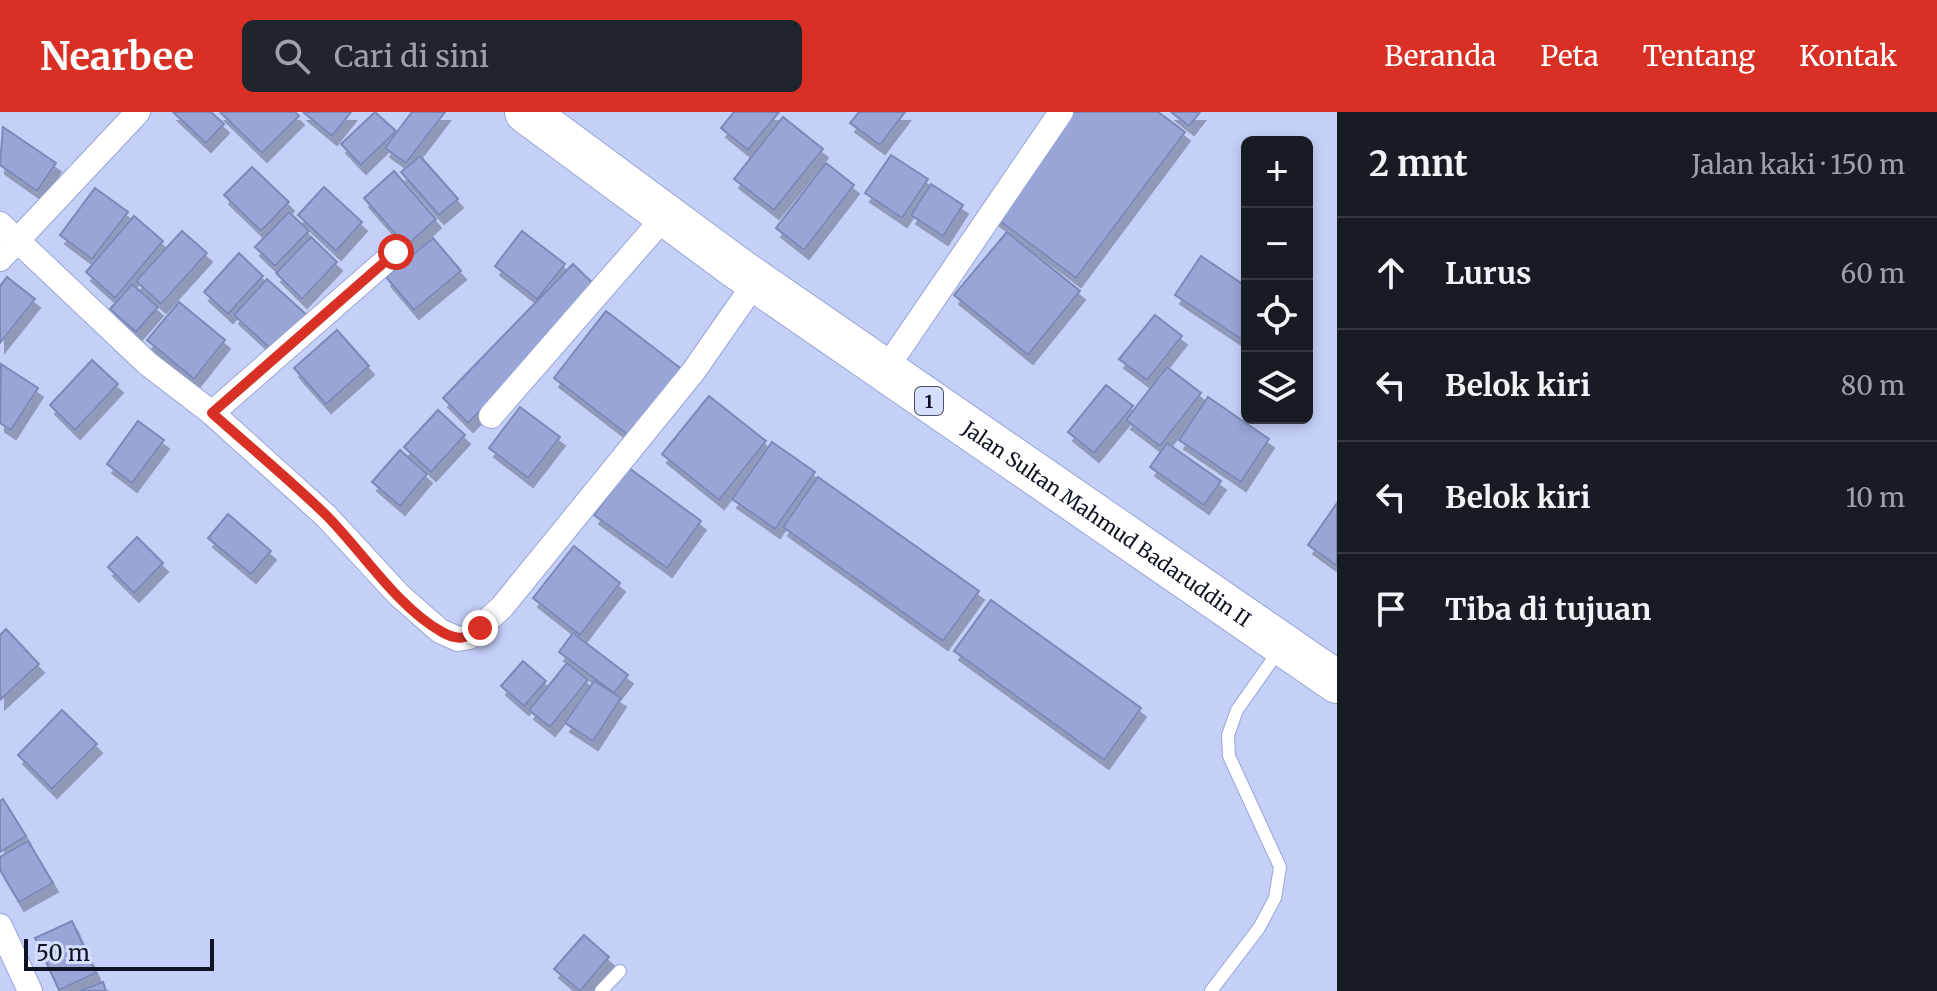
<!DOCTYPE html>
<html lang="id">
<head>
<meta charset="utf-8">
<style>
	:root { --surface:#171b24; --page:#20242c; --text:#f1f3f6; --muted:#9ea1a6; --line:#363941; --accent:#d93025 }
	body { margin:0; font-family:Merriweather,serif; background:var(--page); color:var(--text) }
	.controls { position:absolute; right:24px; top:24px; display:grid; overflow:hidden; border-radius:12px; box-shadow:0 4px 12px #0003 }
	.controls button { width:72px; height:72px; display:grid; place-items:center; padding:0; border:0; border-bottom:2px solid var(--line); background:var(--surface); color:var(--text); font:40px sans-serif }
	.scale { position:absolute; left:24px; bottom:20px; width:190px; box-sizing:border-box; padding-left:8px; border:4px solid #0f1324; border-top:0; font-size:22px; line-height:28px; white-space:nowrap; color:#0f1324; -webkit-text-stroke:6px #d5defd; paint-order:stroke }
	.stop { position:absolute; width:24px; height:24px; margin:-18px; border:6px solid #d93025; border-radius:50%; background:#fff }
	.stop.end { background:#d93025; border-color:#fff; box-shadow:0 2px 8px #0008 }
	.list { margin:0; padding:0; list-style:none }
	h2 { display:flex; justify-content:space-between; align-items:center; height:104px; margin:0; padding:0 32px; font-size:34px }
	h2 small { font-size:26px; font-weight:400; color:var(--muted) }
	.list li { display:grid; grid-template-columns:52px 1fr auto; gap:24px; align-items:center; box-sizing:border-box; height:112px; padding:0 32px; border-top:2px solid var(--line) }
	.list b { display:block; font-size:30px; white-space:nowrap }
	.list em { font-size:26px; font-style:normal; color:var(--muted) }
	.icon { flex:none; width:44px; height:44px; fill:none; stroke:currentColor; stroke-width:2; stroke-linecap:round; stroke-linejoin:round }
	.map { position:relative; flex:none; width:1337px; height:879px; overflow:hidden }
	header { display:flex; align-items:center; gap:48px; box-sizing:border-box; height:112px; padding:0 40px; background:var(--accent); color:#fff }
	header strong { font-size:38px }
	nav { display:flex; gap:44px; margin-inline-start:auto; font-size:28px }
	.search { width:560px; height:72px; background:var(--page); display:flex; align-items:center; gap:20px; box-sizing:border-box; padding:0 28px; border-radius:12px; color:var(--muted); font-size:30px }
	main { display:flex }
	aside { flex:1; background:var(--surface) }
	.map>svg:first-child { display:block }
	.building { fill:#99a5d6; stroke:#7c88b7; stroke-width:2; filter:url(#shadow) }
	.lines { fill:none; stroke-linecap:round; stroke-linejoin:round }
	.service-casing { stroke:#98a5d6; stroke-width:14 }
	.minor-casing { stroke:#98a5d6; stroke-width:26 }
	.trunk-casing { stroke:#98a5d6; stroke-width:44 }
	.service { stroke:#fff; stroke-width:12 }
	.minor { stroke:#fff; stroke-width:24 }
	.trunk { stroke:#fff; stroke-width:42 }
	.route { stroke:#d93025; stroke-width:10 }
	.labels { text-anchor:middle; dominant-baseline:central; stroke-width:8; stroke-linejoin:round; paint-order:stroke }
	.shield { fill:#d5defd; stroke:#4a5065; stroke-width:2 }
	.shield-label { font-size:18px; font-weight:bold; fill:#0f1324 }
	.street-label { font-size:20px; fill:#0f1324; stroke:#d5defd }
</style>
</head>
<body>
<header>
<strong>Nearbee</strong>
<div class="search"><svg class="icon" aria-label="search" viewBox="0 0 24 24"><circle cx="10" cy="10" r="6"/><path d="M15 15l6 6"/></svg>Cari di sini</div>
<nav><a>Beranda</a><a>Peta</a><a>Tentang</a><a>Kontak</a></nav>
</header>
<main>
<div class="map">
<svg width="1337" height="879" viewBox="0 0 1337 879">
	<defs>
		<filter id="shadow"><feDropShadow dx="5" dy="9" stdDeviation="0" flood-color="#0004"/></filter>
	</defs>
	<rect width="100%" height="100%" fill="#c5d0f9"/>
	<g class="building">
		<polygon points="173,0 211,0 224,12 206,31"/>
		<polygon points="220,0 295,0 299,4 262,41"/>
		<polygon points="303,0 351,0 332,24"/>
		<polygon points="375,0 396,19 361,53 341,32"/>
		<polygon points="412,0 445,0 406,51 385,36"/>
		<polygon points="734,0 779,0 748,38 721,16"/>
		<polygon points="859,0 905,0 880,33 850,11"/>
		<polygon points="1069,0 1158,0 1185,20 1076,166 992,103"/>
		<polygon points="1171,0 1200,0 1189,14"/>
		<polygon points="783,5 823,37 774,98 734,67"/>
		<polygon points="3,15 56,51 37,79 0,53"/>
		<polygon points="891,43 928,67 902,106 865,81"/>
		<polygon points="420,44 458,87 439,103 401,60"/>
		<polygon points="826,51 854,73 804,138 776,116"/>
		<polygon points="252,55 289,90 261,119 224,83"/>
		<polygon points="394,59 436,107 406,134 364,86"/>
		<polygon points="931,72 963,93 943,124 911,103"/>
		<polygon points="324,75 362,110 336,139 298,103"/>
		<polygon points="95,76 128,100 92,147 60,123"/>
		<polygon points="289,100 309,119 275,154 255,135"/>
		<polygon points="134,104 163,129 115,186 86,160"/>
		<polygon points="182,119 207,141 161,192 136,169"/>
		<polygon points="522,119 565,152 537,187 495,154"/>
		<polygon points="1007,120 1080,179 1028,243 954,183"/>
		<polygon points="311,125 337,150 302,187 276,161"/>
		<polygon points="433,126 461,159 414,198 386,165"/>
		<polygon points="239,141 263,164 228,202 204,180"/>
		<polygon points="1201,144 1247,175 1247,217 1241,227 1175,183"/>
		<polygon points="573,152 599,177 468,311 443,286"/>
		<polygon points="7,165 35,187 0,231 0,174"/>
		<polygon points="267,167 308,204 275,241 234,203"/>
		<polygon points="132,172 158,195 136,220 110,197"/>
		<polygon points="179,190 225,228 194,267 147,228"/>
		<polygon points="606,199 684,259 632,326 554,266"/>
		<polygon points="1155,203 1182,224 1147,268 1119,247"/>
		<polygon points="337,218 369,254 326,292 294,256"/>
		<polygon points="92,248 118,272 75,318 50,293"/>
		<polygon points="1,252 38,276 11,318 0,311"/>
		<polygon points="1167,255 1201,281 1160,334 1126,308"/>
		<polygon points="1106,273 1133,294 1094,341 1068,320"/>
		<polygon points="709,284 766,329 719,388 662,342"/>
		<polygon points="1208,285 1269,327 1241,370 1179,328"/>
		<polygon points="520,295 560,325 528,366 489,336"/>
		<polygon points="438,298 465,323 431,360 404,335"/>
		<polygon points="138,309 164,328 132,371 107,352"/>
		<polygon points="772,330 815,360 775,417 732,387"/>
		<polygon points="1167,331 1221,369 1204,393 1150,355"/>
		<polygon points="400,338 427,362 400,394 372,370"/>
		<polygon points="629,356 701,409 667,456 594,403"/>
		<polygon points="818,365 979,479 943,529 783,415"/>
		<polygon points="1337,391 1337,454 1308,433"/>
		<polygon points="228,402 271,439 251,462 208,426"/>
		<polygon points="137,425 163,451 134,481 108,455"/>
		<polygon points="574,434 620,471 580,523 533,486"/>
		<polygon points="991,488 1141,596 1104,648 954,539"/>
		<polygon points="6,517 39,552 0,588 0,523"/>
		<polygon points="573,521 628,563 614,581 559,540"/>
		<polygon points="523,549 546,569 524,594 501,574"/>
		<polygon points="567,551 588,568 550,615 529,598"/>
		<polygon points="594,569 621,586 593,629 565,611"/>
		<polygon points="62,598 97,632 52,677 18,643"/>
		<polygon points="3,687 26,724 0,740 0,689"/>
		<polygon points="28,729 53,771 19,790 0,758 0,745"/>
		<polygon points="72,809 96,861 59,878 35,826"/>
		<polygon points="584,823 609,845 580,879 554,857"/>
		<polygon points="103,870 106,879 79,879"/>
	</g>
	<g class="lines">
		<g class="service-casing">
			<g id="service">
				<polyline points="601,879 620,859"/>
				<polyline points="1211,879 1259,816 1275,786 1280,755 1229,644 1228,623 1237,598 1280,537"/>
			</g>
		</g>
		<g class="minor-casing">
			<g id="minor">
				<polyline points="0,112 148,252 212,301 326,404 399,483 440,519 458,527 469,525 502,495 693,260 757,168"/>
				<polyline points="0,147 138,0"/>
				<polyline points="885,258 1061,0"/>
				<polyline points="212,301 396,140"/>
				<polyline points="491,304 667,102"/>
				<polyline points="0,814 30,879"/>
			</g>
		</g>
		<g class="trunk-casing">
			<g id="trunk">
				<path id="s1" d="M526,0L737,156L1337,570"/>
			</g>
		</g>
		<use href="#service" class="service"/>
		<use href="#minor" class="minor"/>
		<use href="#trunk" class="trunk"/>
	</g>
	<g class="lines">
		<path class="route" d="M396,140L212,301C250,335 290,368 326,403C362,439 398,496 442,520C458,529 467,527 480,516"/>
	</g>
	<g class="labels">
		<rect class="shield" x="915" y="275" width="28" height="28" rx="6"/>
		<g class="shield-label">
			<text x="929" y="289">1</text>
		</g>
		<g class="street-label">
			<text stroke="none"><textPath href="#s1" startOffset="712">Jalan Sultan Mahmud Badaruddin II</textPath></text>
		</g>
	</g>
</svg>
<div class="controls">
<button>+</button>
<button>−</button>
<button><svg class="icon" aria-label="locate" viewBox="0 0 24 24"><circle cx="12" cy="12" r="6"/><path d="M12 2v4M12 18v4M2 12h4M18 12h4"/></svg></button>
<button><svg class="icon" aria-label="layers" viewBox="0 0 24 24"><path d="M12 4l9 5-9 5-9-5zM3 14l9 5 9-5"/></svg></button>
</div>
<div class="scale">50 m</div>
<div class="stop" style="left:396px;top:140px"></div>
<div class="stop end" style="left:480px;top:516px"></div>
</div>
<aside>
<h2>2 mnt<small>Jalan kaki · 150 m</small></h2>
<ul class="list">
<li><svg class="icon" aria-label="ahead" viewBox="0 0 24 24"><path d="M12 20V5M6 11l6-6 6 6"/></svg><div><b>Lurus</b></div><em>60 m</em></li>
<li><svg class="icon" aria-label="left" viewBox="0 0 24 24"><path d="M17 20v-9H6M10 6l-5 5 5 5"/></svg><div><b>Belok kiri</b></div><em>80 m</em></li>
<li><svg class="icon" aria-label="left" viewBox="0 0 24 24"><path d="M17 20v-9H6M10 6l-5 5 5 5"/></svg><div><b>Belok kiri</b></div><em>10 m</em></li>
<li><svg class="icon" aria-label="arrive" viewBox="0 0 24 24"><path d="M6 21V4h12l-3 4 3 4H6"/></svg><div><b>Tiba di tujuan</b></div></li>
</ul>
</aside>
</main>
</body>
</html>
